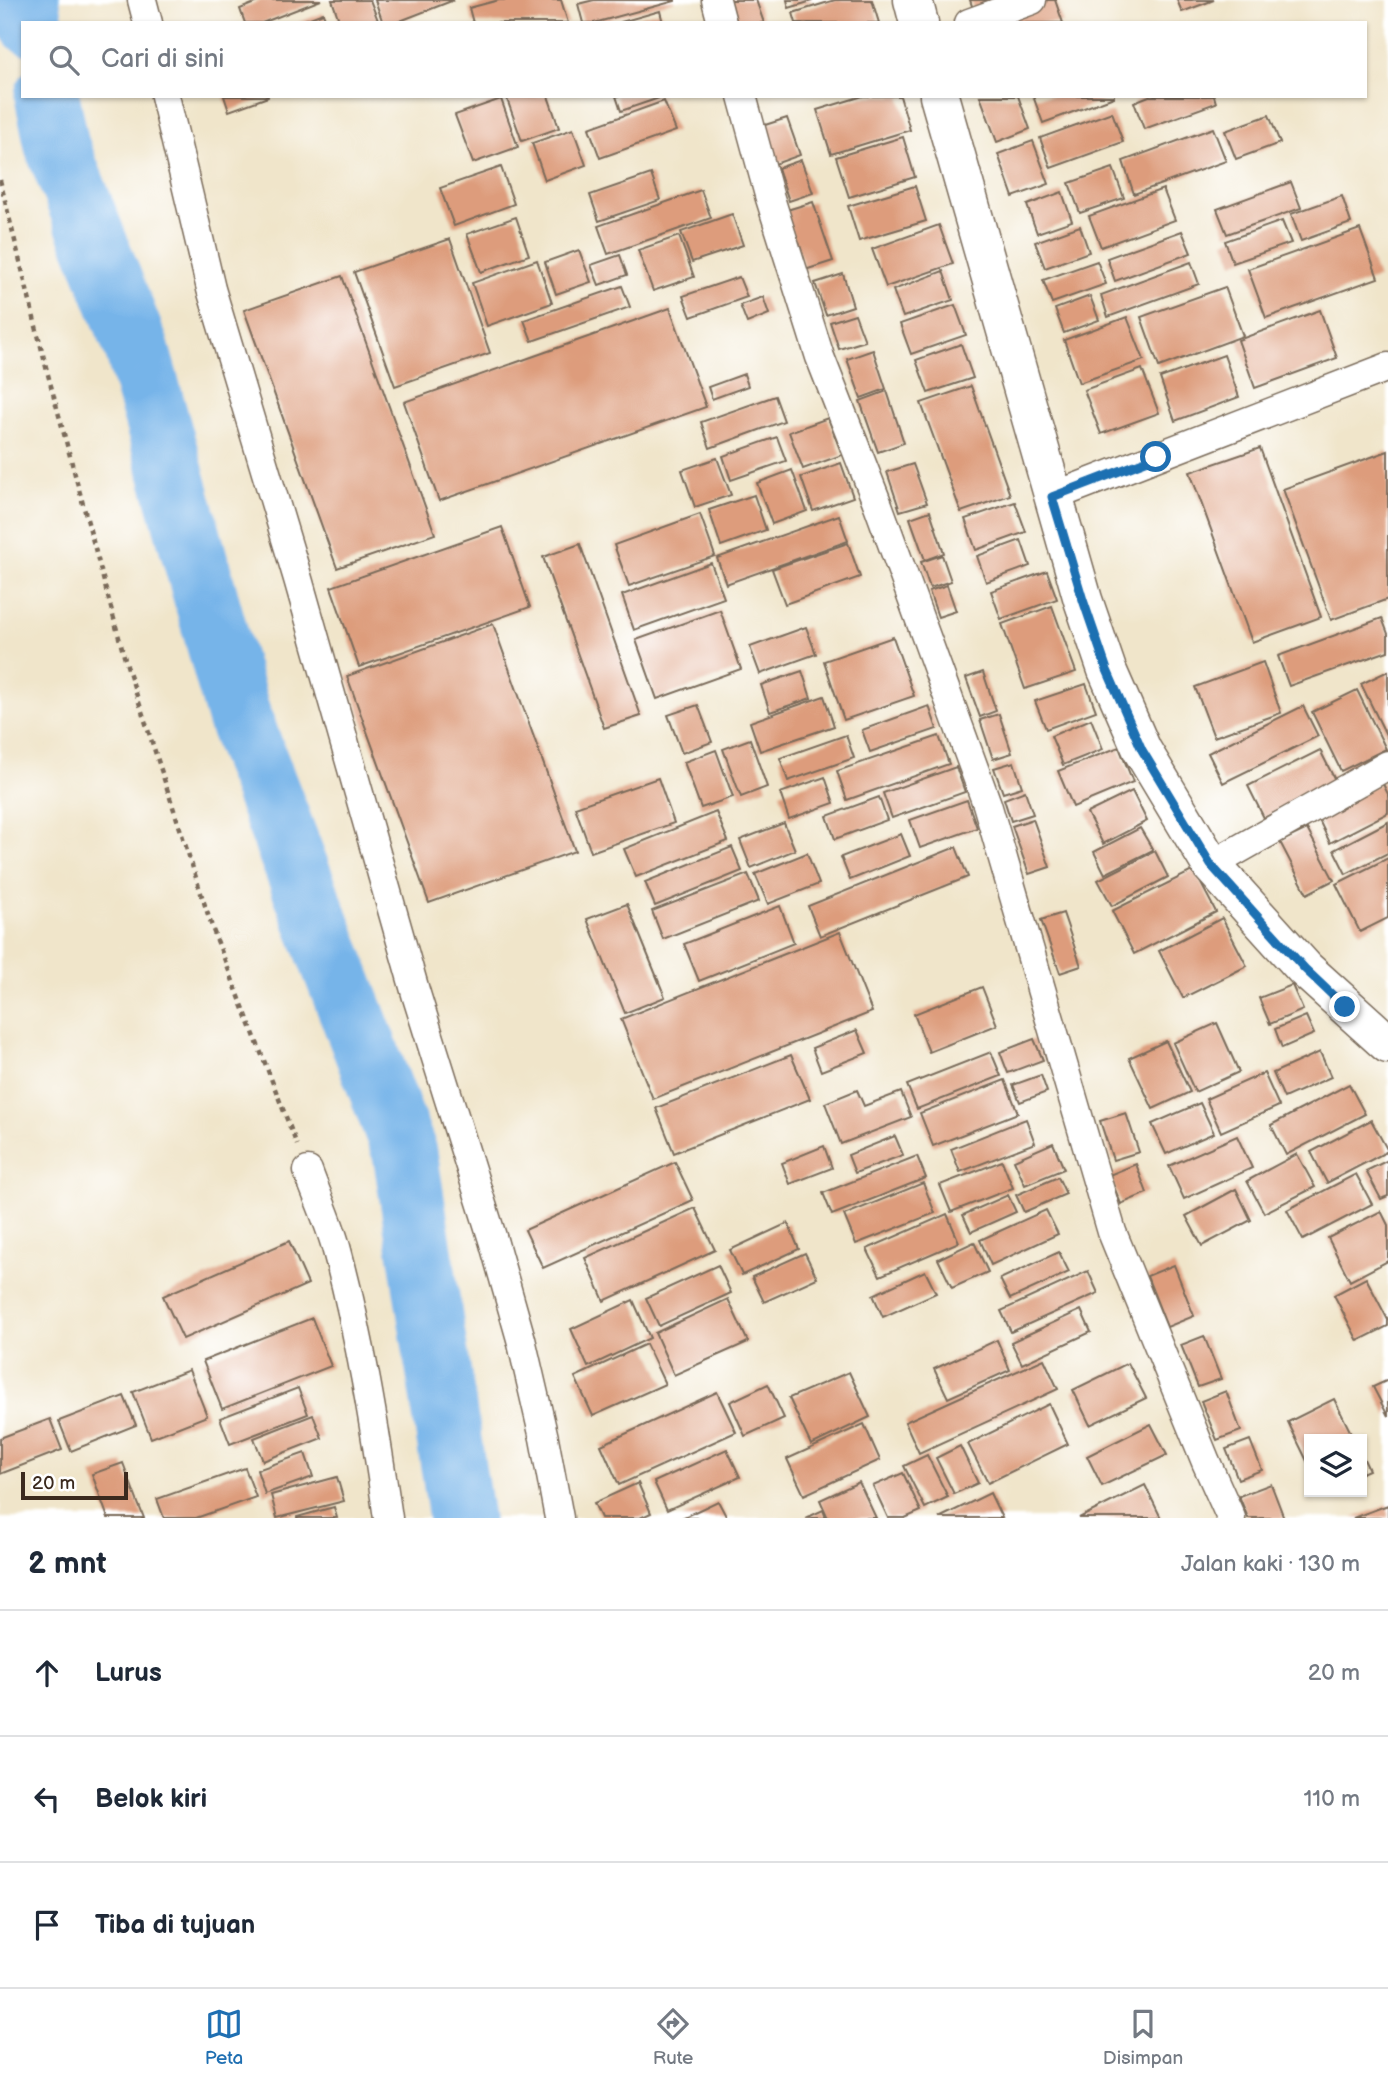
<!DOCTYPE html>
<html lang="id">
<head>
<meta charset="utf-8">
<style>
	:root { --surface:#fff; --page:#f2f2f3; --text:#1f2937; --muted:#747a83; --line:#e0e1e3; --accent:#1f6fb2 }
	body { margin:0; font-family:"Balsamiq Sans",sans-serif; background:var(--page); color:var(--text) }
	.controls { position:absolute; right:21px; bottom:21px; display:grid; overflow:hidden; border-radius:0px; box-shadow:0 2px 5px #0004 }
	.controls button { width:63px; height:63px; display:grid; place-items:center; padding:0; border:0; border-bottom:2px solid var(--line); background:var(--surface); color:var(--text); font:35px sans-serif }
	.scale { position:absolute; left:21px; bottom:18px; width:107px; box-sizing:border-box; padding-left:7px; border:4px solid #3b2a1e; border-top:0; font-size:19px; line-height:24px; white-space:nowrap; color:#3b2a1e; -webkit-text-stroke:5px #fff; paint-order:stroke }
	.stop { position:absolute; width:21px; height:21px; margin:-16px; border:5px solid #1f6fb2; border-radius:50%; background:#fff }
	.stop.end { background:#1f6fb2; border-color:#fff; box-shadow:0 2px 7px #0008 }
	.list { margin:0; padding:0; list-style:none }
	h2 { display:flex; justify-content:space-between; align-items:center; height:91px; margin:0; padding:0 28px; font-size:30px }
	h2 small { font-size:23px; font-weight:400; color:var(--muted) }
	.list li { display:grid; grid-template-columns:46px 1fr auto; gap:21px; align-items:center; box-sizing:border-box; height:126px; padding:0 28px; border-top:2px solid var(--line) }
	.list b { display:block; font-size:26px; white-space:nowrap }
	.list em { font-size:23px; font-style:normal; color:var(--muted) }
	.icon { flex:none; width:38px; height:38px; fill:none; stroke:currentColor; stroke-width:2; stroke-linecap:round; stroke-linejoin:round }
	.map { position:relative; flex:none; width:1388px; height:1518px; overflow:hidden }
	.search { position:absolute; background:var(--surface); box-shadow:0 2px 5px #0004; left:21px; right:21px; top:21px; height:77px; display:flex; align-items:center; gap:18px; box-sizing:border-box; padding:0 24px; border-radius:0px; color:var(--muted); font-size:26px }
	.sheet { height:469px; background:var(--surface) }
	nav { display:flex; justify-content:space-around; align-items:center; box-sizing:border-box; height:98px; border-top:2px solid var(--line); background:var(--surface); font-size:19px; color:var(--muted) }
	nav a { display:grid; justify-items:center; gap:4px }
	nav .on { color:var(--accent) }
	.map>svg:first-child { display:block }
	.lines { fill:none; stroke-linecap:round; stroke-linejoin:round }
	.river { stroke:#76b4e9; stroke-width:65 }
	.building { fill:#dd9c7b }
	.street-casing { stroke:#7a6b5a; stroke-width:31 }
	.secondary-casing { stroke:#7a6b5a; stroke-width:41 }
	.path { stroke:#7a6b5a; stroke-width:4.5; stroke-dasharray:5 5; stroke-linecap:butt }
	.street { stroke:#fff; stroke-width:28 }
	.secondary { stroke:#fff; stroke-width:38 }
	.route { stroke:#1f6fb2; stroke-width:9 }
</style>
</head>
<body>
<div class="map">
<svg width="1388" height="1518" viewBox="0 0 1388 1518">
	<rect width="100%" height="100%" fill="#fff"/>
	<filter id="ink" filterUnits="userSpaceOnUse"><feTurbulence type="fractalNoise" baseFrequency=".0143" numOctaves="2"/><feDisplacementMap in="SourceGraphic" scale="14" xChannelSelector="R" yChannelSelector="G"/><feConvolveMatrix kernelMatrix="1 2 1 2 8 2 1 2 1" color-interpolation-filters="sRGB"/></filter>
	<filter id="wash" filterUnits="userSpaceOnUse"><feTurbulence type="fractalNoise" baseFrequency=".00686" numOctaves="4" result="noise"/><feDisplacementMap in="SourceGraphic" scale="28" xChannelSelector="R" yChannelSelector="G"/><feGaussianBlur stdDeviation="1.57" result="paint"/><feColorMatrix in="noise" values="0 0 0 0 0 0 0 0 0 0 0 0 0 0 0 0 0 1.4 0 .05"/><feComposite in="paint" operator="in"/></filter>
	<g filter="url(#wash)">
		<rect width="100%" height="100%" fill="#f0e5ca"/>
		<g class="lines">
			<g class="river">
				<polyline points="27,0 31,23"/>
				<polyline points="47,96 57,146 137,349 239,717 405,1153 461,1518"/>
			</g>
		</g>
		<g id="blocks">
			<g class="building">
				<polygon points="262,0 321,0 262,23 245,23 240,9"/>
				<polygon points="332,0 370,0 379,23 340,23"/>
				<polygon points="375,0 454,0 395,23 383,23"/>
				<polygon points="499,0 561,0 568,23 473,23 469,8"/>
				<polygon points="594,0 675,0 675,1 594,23 583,23 578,4"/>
				<polygon points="730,0 756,0 764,23 737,23"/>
				<polygon points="787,0 812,0 812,1 789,8"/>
				<polygon points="835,0 872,0 879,23 796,23 793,13"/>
				<polygon points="970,0 1017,0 975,15"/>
				<polygon points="1047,0 1055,0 1063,23 986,23"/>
				<polygon points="1177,0 1214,0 1182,12"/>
				<polygon points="660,11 663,23 621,23 621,22"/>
				<polygon points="323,13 327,23 297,23"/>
				<polygon points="224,96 268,96 268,97 229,111"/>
				<polygon points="514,96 548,96 559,128 522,141 507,99"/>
				<polygon points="616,96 662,96 662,97 621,111"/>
				<polygon points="863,96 900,96 910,130 831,154 817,110"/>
				<polygon points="980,96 1018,96 1030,129 997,142"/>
				<polygon points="1033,96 1114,96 1114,97 1043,123"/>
				<polygon points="1149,96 1214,96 1216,103 1144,129 1134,102"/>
				<polygon points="501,99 518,147 473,163 455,115"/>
				<polygon points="664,101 676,131 600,158 589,128"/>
				<polygon points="1112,112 1123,142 1051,168 1040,138"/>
				<polygon points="1269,115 1280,143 1236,159 1225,131"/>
				<polygon points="787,118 800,155 775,164 762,126"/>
				<polygon points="1213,128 1226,161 1134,194 1123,161"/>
				<polygon points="573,129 586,165 545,180 532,143"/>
				<polygon points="903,137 915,177 849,197 836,157"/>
				<polygon points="1033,141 1049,184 1013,197 998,154"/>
				<polygon points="801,160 813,193 789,201 778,168"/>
				<polygon points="501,167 514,204 454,226 440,188"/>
				<polygon points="1113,168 1124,198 1080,213 1069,183"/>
				<polygon points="651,174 660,200 599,221 590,195"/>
				<polygon points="1291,182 1301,208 1227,234 1217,209"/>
				<polygon points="915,186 926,221 859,241 848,206"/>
				<polygon points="1163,189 1175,220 1101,247 1089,216"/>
				<polygon points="701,190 711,218 608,254 598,226"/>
				<polygon points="1062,192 1072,221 1037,233 1027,205"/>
				<polygon points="1342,196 1351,223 1301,241 1291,214"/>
				<polygon points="813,202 833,261 805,270 784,211"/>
				<polygon points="732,214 743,245 692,262 681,232"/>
				<polygon points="516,217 529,255 481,272 467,234"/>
				<polygon points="1282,221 1291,243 1233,263 1225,241"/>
				<polygon points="939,225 953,264 886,287 872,249"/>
				<polygon points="1080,226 1089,252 1045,268 1035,242"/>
				<polygon points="1360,229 1378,278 1266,318 1248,269"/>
				<polygon points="1182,231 1191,253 1115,281 1107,258"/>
				<polygon points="679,236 694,277 653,291 638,250"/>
				<polygon points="450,239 490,353 395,386 354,272"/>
				<polygon points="579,250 591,282 556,294 545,262"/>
				<polygon points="620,255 627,275 599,285 591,265"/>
				<polygon points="537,260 552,303 487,326 472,283"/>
				<polygon points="1097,261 1106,284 1052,303 1043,280"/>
				<polygon points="1191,262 1199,284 1108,317 1101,295"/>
				<polygon points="943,271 953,300 903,317 893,290"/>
				<polygon points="843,274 853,306 826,315 815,283"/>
				<polygon points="342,276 435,534 337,568 244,310"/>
				<polygon points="739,277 747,297 691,317 683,296"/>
				<polygon points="622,286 630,307 532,341 524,320"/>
				<polygon points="1225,287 1243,336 1159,367 1141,317"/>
				<polygon points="1090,296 1099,320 1064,333 1055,309"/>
				<polygon points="763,297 769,314 747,323 740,305"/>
				<polygon points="955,305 966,335 911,354 900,324"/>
				<polygon points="670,308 706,407 439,501 404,402"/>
				<polygon points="1320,310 1337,358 1255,388 1238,340"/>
				<polygon points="855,314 865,341 839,349 830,322"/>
				<polygon points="1127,317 1144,360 1079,383 1064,340"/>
				<polygon points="961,344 973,378 928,393 916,360"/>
				<polygon points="873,350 886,389 861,398 847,359"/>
				<polygon points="1224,355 1239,397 1175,421 1160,378"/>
				<polygon points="1142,369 1159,413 1101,434 1084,390"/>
				<polygon points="744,374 748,386 712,399 708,387"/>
				<polygon points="971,386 1010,495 961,512 921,403"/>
				<polygon points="887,391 904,443 878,452 860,401"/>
				<polygon points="775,396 784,421 710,448 701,422"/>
				<polygon points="828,418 842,455 803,469 789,432"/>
				<polygon points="777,437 786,461 731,480 723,456"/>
				<polygon points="1260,448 1321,617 1252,642 1190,472"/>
				<polygon points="1388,451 1388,599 1331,620 1283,489"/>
				<polygon points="717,458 731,495 695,507 682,470"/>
				<polygon points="841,463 853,497 813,511 801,477"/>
				<polygon points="913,464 927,503 900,511 887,472"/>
				<polygon points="792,470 807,511 772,524 757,483"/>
				<polygon points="754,495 766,530 721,546 709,510"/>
				<polygon points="1015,502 1026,532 976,550 965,519"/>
				<polygon points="930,511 944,553 925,560 910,518"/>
				<polygon points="700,514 715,556 629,586 614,545"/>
				<polygon points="839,515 848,541 726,584 717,558"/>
				<polygon points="502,527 530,607 359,667 331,587"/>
				<polygon points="1021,540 1030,566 986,582 977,556"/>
				<polygon points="848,543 860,577 785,604 772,569"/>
				<polygon points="580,544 641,716 604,728 543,557"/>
				<polygon points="942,555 951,581 930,588 921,562"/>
				<polygon points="711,563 724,598 634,630 622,595"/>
				<polygon points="1047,571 1057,599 1001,619 991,591"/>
				<polygon points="947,585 956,611 938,617 929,591"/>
				<polygon points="1052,606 1076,672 1025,689 1002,624"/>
				<polygon points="720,610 741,669 657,699 636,640"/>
				<polygon points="1382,618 1388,634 1388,651 1289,686 1278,656"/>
				<polygon points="493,624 575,851 429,903 347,676"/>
				<polygon points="806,627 816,654 760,674 750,647"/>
				<polygon points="893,637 914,696 844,720 824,661"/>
				<polygon points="1263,662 1281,713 1214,737 1195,687"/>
				<polygon points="802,671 811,698 770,712 761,685"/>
				<polygon points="1388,671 1388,739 1361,684"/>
				<polygon points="983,672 996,711 980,717 966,678"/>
				<polygon points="1086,684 1096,711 1046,729 1035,701"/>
				<polygon points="1357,690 1386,749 1341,771 1312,712"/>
				<polygon points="824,696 834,726 760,751 750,722"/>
				<polygon points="698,705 712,742 682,753 668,715"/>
				<polygon points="929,706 937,729 870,752 862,730"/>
				<polygon points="1303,706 1318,736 1223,783 1208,753"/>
				<polygon points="999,714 1012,753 993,759 980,720"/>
				<polygon points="1091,719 1103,749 1063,765 1051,736"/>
				<polygon points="846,735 854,758 788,781 780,758"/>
				<polygon points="939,736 949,764 847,800 837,771"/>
				<polygon points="750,739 767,787 741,797 723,749"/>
				<polygon points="1119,747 1133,782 1073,807 1058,771"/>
				<polygon points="716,750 733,797 701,808 684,762"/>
				<polygon points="1320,750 1336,782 1264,818 1248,786"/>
				<polygon points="1014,762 1022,787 1003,793 994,768"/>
				<polygon points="956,767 965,792 892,818 883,793"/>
				<polygon points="825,777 834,803 789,819 780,793"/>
				<polygon points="658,778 674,823 591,852 575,807"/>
				<polygon points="1382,782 1388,794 1388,813 1330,843 1317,816"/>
				<polygon points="1025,791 1033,814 1011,821 1004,799"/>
				<polygon points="1132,791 1147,821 1103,844 1087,813"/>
				<polygon points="879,797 887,820 835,839 827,816"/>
				<polygon points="967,800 977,828 920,848 910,820"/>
				<polygon points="716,812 728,841 636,877 624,849"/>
				<polygon points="1033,819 1050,867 1029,874 1012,826"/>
				<polygon points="1388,822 1388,853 1346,874 1334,850"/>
				<polygon points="784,823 795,850 751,868 740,840"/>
				<polygon points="1140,828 1153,850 1105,874 1094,852"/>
				<polygon points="1307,829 1334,880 1307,894 1280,842"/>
				<polygon points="901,834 910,856 850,880 841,857"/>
				<polygon points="732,847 742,871 655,906 645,882"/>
				<polygon points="956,847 968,877 820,936 808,906"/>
				<polygon points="1155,851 1168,877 1112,906 1098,880"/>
				<polygon points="807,853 819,884 768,904 755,874"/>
				<polygon points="1388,858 1388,918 1360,932 1336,884"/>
				<polygon points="1194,870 1216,912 1134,954 1112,911"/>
				<polygon points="748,874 759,901 663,939 652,911"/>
				<polygon points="627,904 665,997 625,1013 587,919"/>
				<polygon points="780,906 794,943 699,981 684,944"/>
				<polygon points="1063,913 1081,966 1060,973 1041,920"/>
				<polygon points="1222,918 1247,966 1183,998 1159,951"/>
				<polygon points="840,932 872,1012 653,1099 621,1019"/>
				<polygon points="1292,985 1303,1010 1270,1024 1259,998"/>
				<polygon points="982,987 997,1025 929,1052 914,1014"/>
				<polygon points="1306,1016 1314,1034 1282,1048 1275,1029"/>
				<polygon points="1217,1023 1239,1072 1195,1092 1173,1043"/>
				<polygon points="857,1030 867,1053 821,1071 812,1048"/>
				<polygon points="1034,1039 1043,1060 1008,1073 1000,1052"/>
				<polygon points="1166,1041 1190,1092 1153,1109 1129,1058"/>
				<polygon points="991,1052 1001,1076 917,1109 907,1085"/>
				<polygon points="1320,1052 1331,1077 1284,1098 1273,1073"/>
				<polygon points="791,1055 810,1099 674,1153 656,1108"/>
				<polygon points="1264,1073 1279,1106 1221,1132 1206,1099"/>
				<polygon points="1041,1075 1047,1092 1020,1102 1013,1085"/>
				<polygon points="1005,1080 1018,1113 933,1146 920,1113"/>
				<polygon points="1349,1084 1365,1114 1286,1155 1271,1125"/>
				<polygon points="857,1090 864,1106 901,1092 911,1117 841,1144 825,1103"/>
				<polygon points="1200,1103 1214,1133 1166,1154 1152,1124"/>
				<polygon points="1126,1113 1139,1152 1113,1160 1100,1121"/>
				<polygon points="1026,1119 1035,1143 960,1172 951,1149"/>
				<polygon points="1371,1120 1388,1151 1327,1183 1311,1152"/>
				<polygon points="895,1136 903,1155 855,1173 848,1155"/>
				<polygon points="1237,1136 1252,1168 1184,1199 1169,1166"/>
				<polygon points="1053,1143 1064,1169 1025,1185 1014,1160"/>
				<polygon points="824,1146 832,1168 790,1184 782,1163"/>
				<polygon points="1297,1154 1315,1187 1264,1213 1247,1181"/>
				<polygon points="917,1156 926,1178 832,1215 823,1193"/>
				<polygon points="1388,1160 1388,1196 1381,1199 1366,1171"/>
				<polygon points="1002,1161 1013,1188 951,1212 940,1185"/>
				<polygon points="675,1162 693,1200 543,1268 525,1230"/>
				<polygon points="1136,1164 1147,1193 1121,1204 1109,1175"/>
				<polygon points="1356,1174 1372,1204 1303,1240 1287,1210"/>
				<polygon points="1058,1177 1066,1194 1024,1212 1016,1195"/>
				<polygon points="923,1183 935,1213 856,1244 844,1215"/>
				<polygon points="1236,1189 1251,1220 1202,1246 1186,1216"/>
				<polygon points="1008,1195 1016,1212 971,1232 963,1215"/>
				<polygon points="695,1208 715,1250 604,1301 585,1258"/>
				<polygon points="1046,1210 1058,1234 991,1265 980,1240"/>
				<polygon points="1381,1211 1388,1225 1388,1261 1350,1281 1328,1238"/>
				<polygon points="947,1214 959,1242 880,1276 867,1249"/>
				<polygon points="788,1223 799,1249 742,1275 730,1250"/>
				<polygon points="289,1241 308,1284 183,1339 163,1296"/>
				<polygon points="974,1242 988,1272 952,1288 938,1259"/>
				<polygon points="1059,1252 1069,1272 1010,1299 1000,1279"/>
				<polygon points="805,1253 817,1278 764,1302 752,1277"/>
				<polygon points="718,1265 731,1293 659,1326 646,1298"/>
				<polygon points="1174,1265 1194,1316 1167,1327 1147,1276"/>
				<polygon points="925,1271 936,1293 883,1317 873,1295"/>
				<polygon points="1088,1271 1098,1293 1011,1332 1001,1311"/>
				<polygon points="1366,1278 1388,1320 1388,1326 1358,1341 1334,1295"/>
				<polygon points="728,1299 748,1342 674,1375 655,1333"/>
				<polygon points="633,1300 650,1338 588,1367 571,1329"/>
				<polygon points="1081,1310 1091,1332 1022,1364 1011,1342"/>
				<polygon points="312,1318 331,1366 222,1409 203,1361"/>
				<polygon points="1204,1336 1221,1379 1198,1387 1181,1345"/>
				<polygon points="997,1340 1010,1370 948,1398 934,1369"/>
				<polygon points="646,1344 665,1384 593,1416 575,1377"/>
				<polygon points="1044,1359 1058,1389 919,1453 905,1422"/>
				<polygon points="1128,1363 1146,1398 1090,1425 1073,1390"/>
				<polygon points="189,1370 207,1416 151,1438 133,1392"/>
				<polygon points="849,1372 870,1417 811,1445 789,1398"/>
				<polygon points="1388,1380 1388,1416 1373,1387"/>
				<polygon points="768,1384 784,1418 745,1436 730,1402"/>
				<polygon points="298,1388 308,1414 230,1444 220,1418"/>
				<polygon points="1226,1391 1241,1431 1217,1440 1201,1401"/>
				<polygon points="717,1392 736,1432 619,1485 601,1445"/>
				<polygon points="124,1396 136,1425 71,1451 59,1421"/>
				<polygon points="1334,1399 1354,1439 1309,1439 1309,1465 1288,1422"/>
				<polygon points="1049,1404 1068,1444 988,1483 968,1444"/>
				<polygon points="313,1415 322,1438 263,1461 254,1438"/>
				<polygon points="50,1419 62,1450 0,1474 0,1438"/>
				<polygon points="864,1424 880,1460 804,1495 787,1459"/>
				<polygon points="1151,1424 1167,1455 1102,1486 1087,1456"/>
				<polygon points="1250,1440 1262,1470 1238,1479 1226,1449"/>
				<polygon points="960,1446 978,1483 954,1494 936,1458"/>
				<polygon points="727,1449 740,1477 667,1510 654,1482"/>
				<polygon points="305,1453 313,1477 265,1494 257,1470"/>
				<polygon points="927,1455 948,1497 925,1508 904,1466"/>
				<polygon points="1362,1455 1369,1470 1362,1473"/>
				<polygon points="123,1463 138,1503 144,1518 108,1518 92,1474"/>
				<polygon points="245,1468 256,1497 196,1518 164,1518 157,1499"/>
				<polygon points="903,1473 921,1511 905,1518 888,1518 873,1486"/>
				<polygon points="337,1477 344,1501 277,1518 271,1495"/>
				<polygon points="859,1482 876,1518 828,1518 820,1500"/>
				<polygon points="638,1483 651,1513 640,1518 601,1518 594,1503"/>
				<polygon points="1271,1484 1284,1518 1248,1518 1239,1496"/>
				<polygon points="1145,1485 1161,1518 1079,1518"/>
				<polygon points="990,1493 1002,1518 939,1518"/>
				<polygon points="718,1501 727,1518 682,1518"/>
				<polygon points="1388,1505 1388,1518 1353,1518"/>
				<polygon points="334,1507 337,1518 297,1518 297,1517"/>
				<polygon points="823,1510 826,1518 806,1518"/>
			</g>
		</g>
	</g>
	<g filter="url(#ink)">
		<use href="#blocks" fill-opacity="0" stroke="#7a6b5a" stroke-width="2"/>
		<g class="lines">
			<g class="street-casing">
				<g id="street">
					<polyline points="142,0 148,23"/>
					<polyline points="716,0 722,23"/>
					<polyline points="969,23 1032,0"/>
					<polyline points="165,96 211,289 298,579 416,994 493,1240 521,1339 544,1438 559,1518"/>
					<polyline points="742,96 769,195 820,357 878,505 987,804 1112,1232 1206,1462 1231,1518"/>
					<polyline points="1052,497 1388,367"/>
					<polyline points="1211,865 1388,765"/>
					<path d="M308,1171C317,1196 329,1222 336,1247C360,1335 375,1428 388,1518"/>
				</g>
			</g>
			<g class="secondary-casing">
				<g id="secondary">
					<polyline points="913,0 919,23"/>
					<polyline points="939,96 1083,600 1107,670 1142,750 1211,865 1305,969 1388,1044"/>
				</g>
			</g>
			<polyline class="path" points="0,180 47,371 124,656 213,930 297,1145"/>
			<use href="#street" class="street"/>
			<use href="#secondary" class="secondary"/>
		</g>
	</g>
	<g class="lines" filter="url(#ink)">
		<polyline class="route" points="1156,457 1052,497 1083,600 1107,670 1142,750 1211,865 1305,969 1345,1007"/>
	</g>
</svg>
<div class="controls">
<button><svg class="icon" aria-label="layers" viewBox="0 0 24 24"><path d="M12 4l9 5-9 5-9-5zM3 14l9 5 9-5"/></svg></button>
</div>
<div class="scale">20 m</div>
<div class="stop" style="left:1156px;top:457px"></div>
<div class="stop end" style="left:1345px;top:1007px"></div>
<div class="search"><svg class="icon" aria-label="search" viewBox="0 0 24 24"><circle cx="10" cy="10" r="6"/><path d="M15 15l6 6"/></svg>Cari di sini</div>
</div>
<section class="sheet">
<h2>2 mnt<small>Jalan kaki · 130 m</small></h2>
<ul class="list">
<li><svg class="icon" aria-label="ahead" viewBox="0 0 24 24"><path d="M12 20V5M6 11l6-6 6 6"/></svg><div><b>Lurus</b></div><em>20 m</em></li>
<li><svg class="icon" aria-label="left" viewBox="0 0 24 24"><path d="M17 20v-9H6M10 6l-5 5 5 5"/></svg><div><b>Belok kiri</b></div><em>110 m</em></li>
<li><svg class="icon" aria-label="arrive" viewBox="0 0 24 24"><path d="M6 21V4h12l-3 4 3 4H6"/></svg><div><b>Tiba di tujuan</b></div></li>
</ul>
</section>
<nav>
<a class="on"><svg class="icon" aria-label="map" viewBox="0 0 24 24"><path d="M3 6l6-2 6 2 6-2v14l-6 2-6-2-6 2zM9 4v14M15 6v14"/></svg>Peta</a>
<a><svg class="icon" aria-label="directions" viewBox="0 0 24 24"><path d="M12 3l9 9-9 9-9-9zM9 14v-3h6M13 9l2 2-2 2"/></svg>Rute</a>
<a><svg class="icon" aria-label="saved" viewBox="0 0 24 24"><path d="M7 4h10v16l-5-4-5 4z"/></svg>Disimpan</a>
</nav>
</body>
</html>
